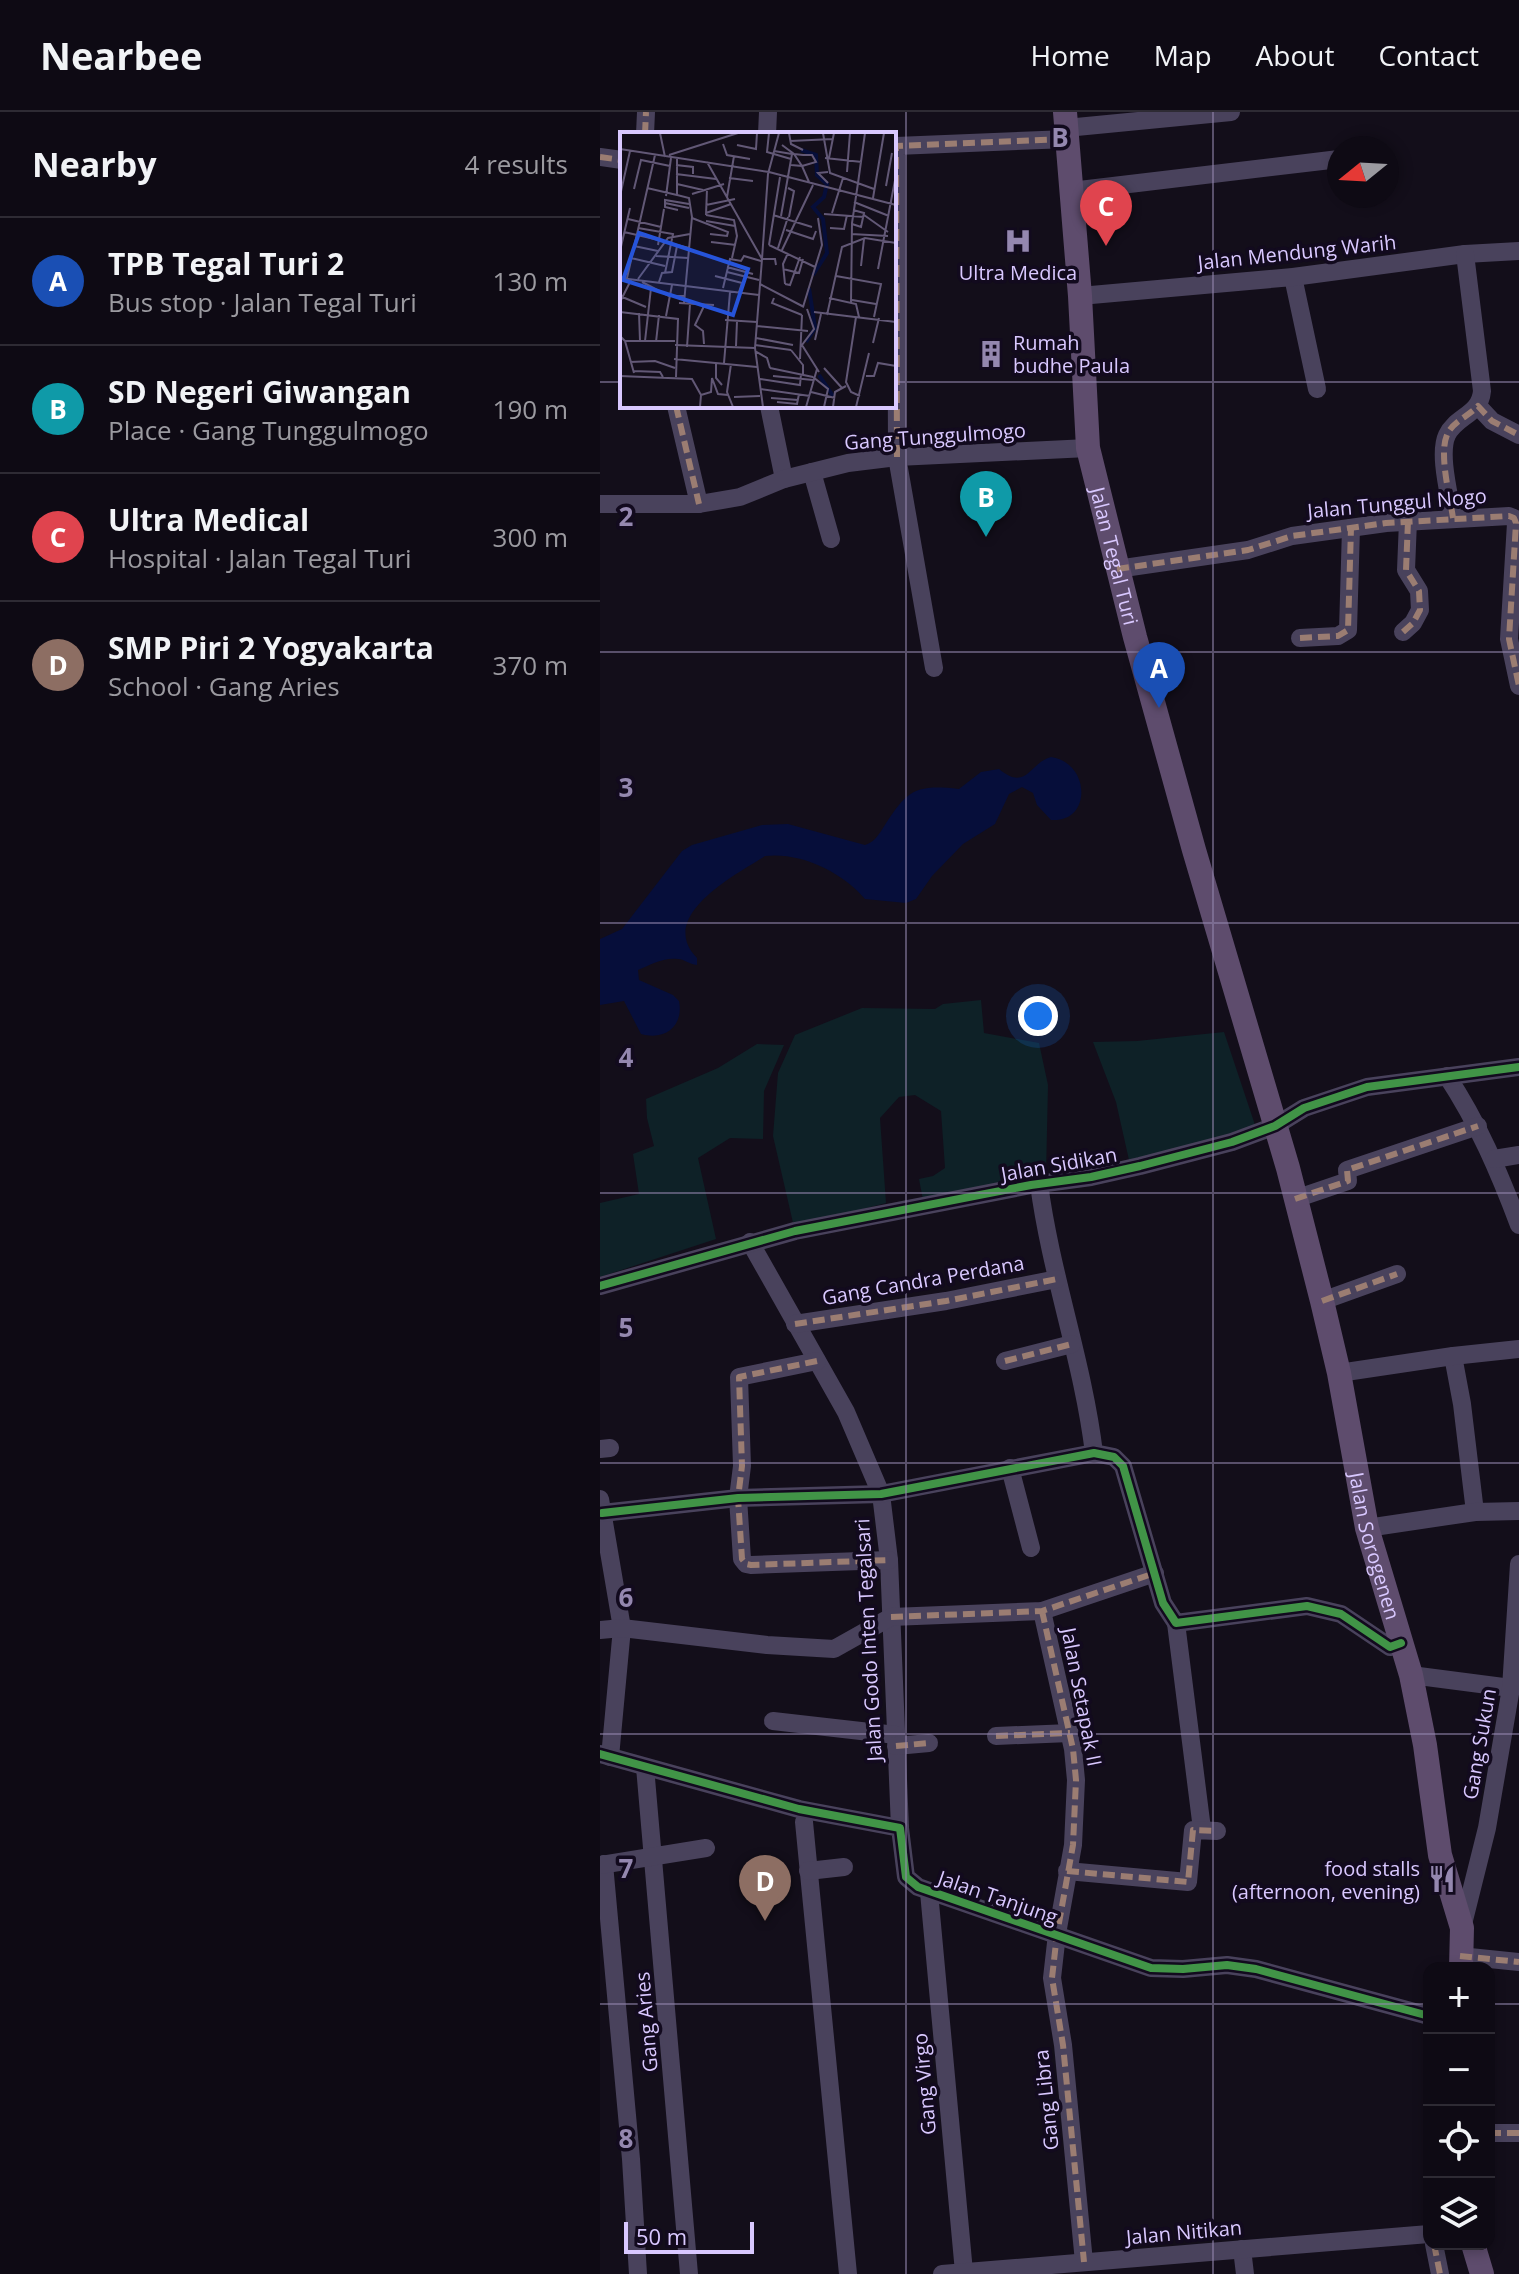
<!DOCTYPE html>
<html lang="en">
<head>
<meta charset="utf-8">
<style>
	:root { --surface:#0e0a14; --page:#1c1822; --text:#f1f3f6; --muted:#9b9aa0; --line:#2e2b34; --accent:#9487af }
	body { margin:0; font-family:"Open Sans",sans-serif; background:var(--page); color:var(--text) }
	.controls { position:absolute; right:24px; bottom:24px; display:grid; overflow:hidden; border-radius:16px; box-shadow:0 4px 12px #0003 }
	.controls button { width:72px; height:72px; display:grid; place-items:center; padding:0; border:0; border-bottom:2px solid var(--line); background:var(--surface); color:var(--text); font:40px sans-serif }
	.compass { position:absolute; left:727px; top:24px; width:72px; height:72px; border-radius:50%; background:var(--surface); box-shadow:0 4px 12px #0003; rotate:252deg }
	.scale { position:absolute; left:24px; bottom:20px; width:130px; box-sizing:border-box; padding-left:8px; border:4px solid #d9c8ff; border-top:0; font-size:22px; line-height:28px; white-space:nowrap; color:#d9c8ff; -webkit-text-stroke:6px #120a1e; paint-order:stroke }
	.you { position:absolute; left:438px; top:904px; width:28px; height:28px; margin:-20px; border:6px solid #fff; border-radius:50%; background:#1a73e8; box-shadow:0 0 0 12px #1a73e833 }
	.badge { display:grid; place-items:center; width:52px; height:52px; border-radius:50%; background:var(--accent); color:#fff; font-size:26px; font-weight:700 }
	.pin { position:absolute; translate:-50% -66px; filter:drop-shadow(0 2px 4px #0008) }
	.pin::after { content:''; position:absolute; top:42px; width:28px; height:24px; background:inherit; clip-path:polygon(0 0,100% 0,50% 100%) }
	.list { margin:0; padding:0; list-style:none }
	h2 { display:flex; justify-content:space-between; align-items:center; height:104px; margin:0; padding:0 32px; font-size:34px }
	h2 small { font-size:26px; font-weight:400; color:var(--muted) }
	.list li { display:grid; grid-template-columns:52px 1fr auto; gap:24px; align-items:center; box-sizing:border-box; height:128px; padding:0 32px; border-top:2px solid var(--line) }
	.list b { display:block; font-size:30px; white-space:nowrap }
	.list p { margin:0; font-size:26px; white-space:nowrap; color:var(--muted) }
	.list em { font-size:26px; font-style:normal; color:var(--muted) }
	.icon { flex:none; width:44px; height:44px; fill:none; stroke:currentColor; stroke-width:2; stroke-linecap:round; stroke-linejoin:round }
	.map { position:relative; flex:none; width:919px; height:2162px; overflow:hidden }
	header { display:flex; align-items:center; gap:48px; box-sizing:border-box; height:112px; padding:0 40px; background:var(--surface); border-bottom:2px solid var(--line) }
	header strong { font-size:38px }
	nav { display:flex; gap:44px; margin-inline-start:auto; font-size:28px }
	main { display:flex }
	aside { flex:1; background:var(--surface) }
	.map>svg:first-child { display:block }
	.green { fill:#0e2127 }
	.water { fill:#060e3a }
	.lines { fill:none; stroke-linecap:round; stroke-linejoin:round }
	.minor { stroke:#49425c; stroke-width:18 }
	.major { stroke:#5e4c6d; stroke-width:24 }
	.quiet { stroke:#9b7d72; stroke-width:6; stroke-dasharray:12 6; stroke-linecap:butt }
	.cycleway-casing { stroke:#120a1e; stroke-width:13 }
	.cycleway { stroke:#419447; stroke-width:8 }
	.grid { fill:none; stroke:#9487af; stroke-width:2; stroke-opacity:0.55 }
	.labels { text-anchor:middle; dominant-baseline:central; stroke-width:7; stroke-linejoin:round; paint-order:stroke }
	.street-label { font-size:20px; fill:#d9c8ff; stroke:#120a1e }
	.poi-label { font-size:20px; fill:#d9c8ff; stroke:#120a1e }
	.inset-river { fill:none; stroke:#060e3a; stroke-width:4 }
	.inset-road { fill:none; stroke:#625876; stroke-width:2 }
	.view { fill:#2654da; fill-opacity:0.15; stroke:#2654da; stroke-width:4 }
	.inset-edge { fill:none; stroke:#d9c8ff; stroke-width:4 }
	.grid-label { font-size:26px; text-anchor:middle; font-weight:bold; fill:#9487af; stroke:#120a1e; stroke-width:7; stroke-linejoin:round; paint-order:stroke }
</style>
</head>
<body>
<header>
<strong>Nearbee</strong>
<nav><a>Home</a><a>Map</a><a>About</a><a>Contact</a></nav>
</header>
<main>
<aside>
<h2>Nearby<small>4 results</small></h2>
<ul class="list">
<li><span class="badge" style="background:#1a4fb4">A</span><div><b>TPB Tegal Turi 2</b><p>Bus stop · Jalan Tegal Turi</p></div><em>130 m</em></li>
<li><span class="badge" style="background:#0f9aa8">B</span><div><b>SD Negeri Giwangan</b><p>Place · Gang Tunggulmogo</p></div><em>190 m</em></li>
<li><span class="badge" style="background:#e0444e">C</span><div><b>Ultra Medical</b><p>Hospital · Jalan Tegal Turi</p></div><em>300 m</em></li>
<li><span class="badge" style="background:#8d6e63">D</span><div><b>SMP Piri 2 Yogyakarta</b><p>School · Gang Aries</p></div><em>370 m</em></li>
</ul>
</aside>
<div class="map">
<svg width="919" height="2162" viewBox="0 0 919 2162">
	<rect width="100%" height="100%" fill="#130e1a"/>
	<g class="green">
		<polygon points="381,888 384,921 439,931 448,973 446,1063 323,1088 319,1067 333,1064 345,1056 341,999 315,983 299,985 280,1006 286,1091 194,1115 173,1024 178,961 195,923 262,896 335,897 343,892"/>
		<polygon points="624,920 657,1019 529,1048 516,990 493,930 537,929"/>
		<polygon points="157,932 184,933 164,979 163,1027 130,1026 98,1046 116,1127 0,1165 0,1091 39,1082 33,1042 54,1034 47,1006 46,987 118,956"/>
	</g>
	<path class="water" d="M451,645C491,651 492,711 451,708L437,693L433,681L422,675L409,682L395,712L363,732L332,764L316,787L306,791L265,787C242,760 201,740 165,744C135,763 56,804 97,846V853C89,852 84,847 78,847C63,845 50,853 38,858L39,868L73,883L79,889C84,914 65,929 41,922L24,889L0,893V827L22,817L82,739L92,733L162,713L188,712L265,733C274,730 278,724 283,716C307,679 313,672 359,677L381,660L399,657C427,680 429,651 451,645Z"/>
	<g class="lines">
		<g class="minor">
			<polyline points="466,16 631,0"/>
			<polyline points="45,22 46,0"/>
			<polyline points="167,22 168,0"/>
			<polyline points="0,45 22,48"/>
			<polyline points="471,79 739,47"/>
			<polyline points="693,165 717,277"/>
			<polyline points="480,184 693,165 865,142 919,139"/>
			<polyline points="76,294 99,392"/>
			<polyline points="169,294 184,367"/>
			<polyline points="878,294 892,309 919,323"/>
			<polyline points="212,360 231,427"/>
			<polyline points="0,392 99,392 140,385 184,367 248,351 297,345 488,336"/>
			<path d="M853,406C850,385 838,342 847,323C856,304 880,303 882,279L865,142"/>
			<polyline points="517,457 648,438 692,424 786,411 909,404 914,406 916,411 909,527 919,574"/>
			<polyline points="803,520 813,511 820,498 819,479 806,458 808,409"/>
			<polyline points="700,526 738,524 748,518 751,416"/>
			<polyline points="334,556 297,345 296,34 468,27"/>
			<path d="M847,964C878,1011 899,1060 919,1113"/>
			<polyline points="894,1047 919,1043"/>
			<path d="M439,1072C451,1163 483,1250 494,1341"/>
			<polyline points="695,1087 748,1069 747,1058 878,1014"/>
			<polyline points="150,1130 246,1300 281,1382 289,1448 300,1716"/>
			<polyline points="0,1174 195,1119 431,1073 491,1065 540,1054 632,1030 675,1014 704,996 767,975 919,955"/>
			<polyline points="722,1189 797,1162"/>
			<polyline points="195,1212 346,1189 457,1167"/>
			<polyline points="853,1244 862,1292 875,1400"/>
			<polyline points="217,1249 139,1265 142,1354 138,1386 142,1447 146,1452 151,1453 289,1448"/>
			<polyline points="405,1249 472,1232"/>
			<polyline points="739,1261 853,1244 919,1237"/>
			<polyline points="0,1337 10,1336"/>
			<polyline points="410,1356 431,1436"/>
			<polyline points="0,1387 22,1516 10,1645"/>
			<polyline points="2,1401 138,1386 281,1382 494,1341 514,1345 523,1354 563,1491 576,1511 707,1494 741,1502 790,1535 801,1531"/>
			<polyline points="767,1416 875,1400 919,1399"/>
			<polyline points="442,1499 473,1637 476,1668 473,1733 457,1822 452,1866 463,1933 484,2150"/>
			<polyline points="576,1511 602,1717"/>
			<polyline points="0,1518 22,1516 167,1533 234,1537 291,1505 442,1499 555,1461"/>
			<polyline points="811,1563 911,1576"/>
			<polyline points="173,1609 296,1623"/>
			<polyline points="396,1624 470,1621"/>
			<polyline points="296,1634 329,1631"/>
			<polyline points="0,1642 199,1697 300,1716 306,1765 318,1775 551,1856 583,1857 627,1853 656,1857 829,1904"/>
			<polyline points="45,1655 89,2162"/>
			<polyline points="204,1710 248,2162"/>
			<polyline points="4,1752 31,2047 38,2162"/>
			<polyline points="0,1753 106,1736"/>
			<polyline points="208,1759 244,1755"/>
			<polyline points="467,1759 588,1770 593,1718 617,1719"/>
			<polyline points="329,1780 364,2160"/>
			<polyline points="862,1816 887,1716 911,1576 919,1452"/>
			<polyline points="860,1844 919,1850"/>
			<polyline points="889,2021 919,2021"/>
			<polyline points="834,2132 840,2162"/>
			<polyline points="642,2137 645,2162"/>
			<polyline points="342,2162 829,2122"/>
		</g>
		<g class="major">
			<path id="s1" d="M465,0L480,184L488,336L535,525L594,738L688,1056L722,1189L739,1261L767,1416L811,1563L825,1633L840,1743L862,1816L861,1856"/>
			<polyline points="873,2132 882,2162"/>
		</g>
		<g class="quiet">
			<polyline points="45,22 46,0"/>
			<polyline points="0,45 22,48"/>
			<polyline points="76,294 99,392"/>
			<polyline points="297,345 296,34 468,27"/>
			<path d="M853,406C850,384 837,337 849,319C856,308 870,303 878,294L892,309L919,323"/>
			<polyline points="517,457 648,438 692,424 786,411 909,404 914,406 916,411 909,527 919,574"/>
			<polyline points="803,520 813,511 820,498 819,479 806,458 808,409"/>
			<polyline points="700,526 738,524 748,518 751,416"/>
			<polyline points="695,1087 748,1069 747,1058 878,1014"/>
			<polyline points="722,1189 797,1162"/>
			<polyline points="195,1212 346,1189 457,1167"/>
			<polyline points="217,1249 139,1265 142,1354 138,1386 142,1447 146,1452 151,1453 289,1448"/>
			<polyline points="405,1249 472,1232"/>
			<polyline points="442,1499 473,1637 476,1668 473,1733 457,1822 452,1866 463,1933 484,2150"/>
			<polyline points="291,1505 442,1499 555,1461"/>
			<polyline points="396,1624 470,1621"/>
			<polyline points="296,1634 329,1631"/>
			<polyline points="467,1759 588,1770 593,1718 617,1719"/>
			<polyline points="860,1844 919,1850"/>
			<polyline points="889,2021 919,2021"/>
			<polyline points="834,2132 840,2162"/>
		</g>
		<g class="cycleway-casing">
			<g id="cycleway">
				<polyline points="0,1174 195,1119 431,1073 491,1065 540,1054 632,1030 675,1014 704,996 767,975 919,955"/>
				<polyline points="2,1401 138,1386 281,1382 494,1341 514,1345 523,1354 563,1491 576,1511 707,1494 741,1502 790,1535 801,1531"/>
				<polyline points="0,1642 199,1697 300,1716 306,1765 318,1775 551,1856 583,1857 627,1853 656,1857 829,1904"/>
			</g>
		</g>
		<use href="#cycleway" class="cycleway"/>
	</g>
	<path class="grid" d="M306,0V2162M613,0V2162M0,270H22M294,270H919M0,540H919M0,811H919M0,1081H919M0,1351H919M0,1622H919M0,1892H829M889,1892H919"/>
	<defs>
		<g id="hospital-bare" transform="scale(2.16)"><path d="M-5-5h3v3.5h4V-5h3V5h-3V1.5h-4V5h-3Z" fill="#9487af" stroke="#120a1e" stroke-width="2.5" paint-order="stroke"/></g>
		<g id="building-bare" transform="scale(2.16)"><path d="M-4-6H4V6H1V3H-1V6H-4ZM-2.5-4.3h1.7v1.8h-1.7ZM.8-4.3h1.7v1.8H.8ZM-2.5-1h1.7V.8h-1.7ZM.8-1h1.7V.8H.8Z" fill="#9487af" stroke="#120a1e" stroke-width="2.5" paint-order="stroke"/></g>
		<g id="restaurant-bare" transform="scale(2.16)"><path d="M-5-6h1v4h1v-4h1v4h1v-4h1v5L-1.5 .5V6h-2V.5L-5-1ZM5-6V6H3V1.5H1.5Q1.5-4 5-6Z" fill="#9487af" stroke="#120a1e" stroke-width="2.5" paint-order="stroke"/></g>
	</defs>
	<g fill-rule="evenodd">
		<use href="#hospital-bare" x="418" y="129"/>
		<use href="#building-bare" x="391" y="242"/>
		<use href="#restaurant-bare" x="842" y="1767"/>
	</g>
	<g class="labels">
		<g class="street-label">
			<text transform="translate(697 140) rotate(-6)">Jalan Mendung Warih</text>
			<text transform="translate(335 324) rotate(-4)">Gang Tunggulmogo</text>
			<text transform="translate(797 391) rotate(-5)">Jalan Tunggul Nogo</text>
			<text stroke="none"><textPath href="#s1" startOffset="448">Jalan Tegal Turi</textPath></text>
			<text transform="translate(459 1052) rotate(-10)">Jalan Sidikan</text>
			<text transform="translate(323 1168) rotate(-10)">Gang Candra Perdana</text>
			<text stroke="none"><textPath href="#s1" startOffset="1472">Jalan Sorogenen</textPath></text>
			<text transform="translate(268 1528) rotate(-93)">Jalan Godo Inten Tegalsari</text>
			<text transform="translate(482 1585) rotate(79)">Jalan Setapak II</text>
			<text transform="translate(879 1632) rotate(-80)">Gang Sukun</text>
			<text transform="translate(398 1785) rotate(19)">Jalan Tanjung</text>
			<text transform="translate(46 1910) rotate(-95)">Gang Aries</text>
			<text transform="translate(324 1972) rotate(-95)">Gang Virgo</text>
			<text transform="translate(446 1988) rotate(-96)">Gang Libra</text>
			<text transform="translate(584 2120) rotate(-5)">Jalan Nitikan</text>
		</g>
		<g class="poi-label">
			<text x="418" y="160">Ultra Medica</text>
			<text x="413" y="230" text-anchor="start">Rumah<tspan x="413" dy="23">budhe Paula</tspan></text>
			<text x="820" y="1756" text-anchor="end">food stalls<tspan x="820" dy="23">(afternoon, evening)</tspan></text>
		</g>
	</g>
	<g transform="translate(20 20)">
		<rect width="276" height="276" fill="#130e1a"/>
		<path class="inset-river" d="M181,18L196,23L197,43L207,52L204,65L193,75L203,87L207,121L193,143M186,210L195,196L189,156M199,243L213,264"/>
		<path class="inset-road" d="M40,1L45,25M149,1L147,20L171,27M169,1L171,12L183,18M203,1L210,41L254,57M170,9L213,7M103,12L107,23L130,27M117,13L136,17L137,1M0,17L149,40L276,73M154,19L172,22H174L183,23H192L196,30L182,34L174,22L162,13M49,23L118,1M205,26L242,30M209,26L214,1M57,27V63L69,66L72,85L64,171M87,30L142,127L135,216L143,275M56,33L73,35V42M171,33L182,34L189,50M208,40L198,41L208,51M227,40L230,1M56,42L96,47M109,46L133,49M238,51L245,1M57,52L83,58M266,54L272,21M27,56L57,63M168,56L174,59L169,85M14,57L21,28L50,34M72,62L104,52M0,64L10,19M46,64L51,26M107,65L114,24M253,66L264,1M234,70L269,84M45,71L69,76M86,73L115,67M58,78L45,75V68L69,72M86,81L111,72M212,81L223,46M204,82L244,85M86,83L114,88L117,104L112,126M86,83L87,57M153,83L192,95M244,83L268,100M161,84L172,22M72,86L108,100L107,104L90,102M8,87L41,95M86,89L115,94M232,92L241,95L244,81L233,78M18,96L53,102L45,141M210,96L224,97L227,83M166,98L193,107L196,99M4,100L39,108M231,102L268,104M45,110L69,116M91,110L116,113M38,113L44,77M149,113L160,45M149,113L195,135M14,114L38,119M158,116L168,85M162,118L193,53M0,119L10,76M36,124L68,126M11,126L45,134M156,133L155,127H142L148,42L159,1M241,134L244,107M107,135L133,142M163,137L179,141L183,127M258,137L276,43M107,140L139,148M95,144L122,151L119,160M216,144L261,152L254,185M0,146L139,163M7,146L35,23M18,147L48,106L70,102M22,150L49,164H65M39,150L42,141L52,140L57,114M140,152L184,175M165,152L170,153L180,125M165,152L163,132L168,121M103,156L110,127L121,129L124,124L141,129M0,164L26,175M154,166L152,171L182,183M209,166L236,172L239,185M232,168L256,172M0,170L11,148M59,171L94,173M231,171L232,91L238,51M84,174L75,193L83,199L84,212M183,175L202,113L198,86M187,177L194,197L182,213L199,240M0,180L58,187L56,245M194,180L276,190M19,181L20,209M207,183L222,115L245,106L276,111M46,184L52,153M236,185L226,250L231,260L240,264M105,188L137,190M137,194L188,199M0,204L5,209H55M136,206L173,213M195,208L201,182M5,209L14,241M25,209L31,156M36,210L39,183M253,211L259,186M55,213L135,216M135,213L171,218M116,214L117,189M67,215L70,172M171,218L183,233V242M135,219L147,226L150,236M276,220V252M54,227L137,235M180,227L182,183M10,230L35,229L55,236M96,231V246L102,253M104,231L110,160M111,232L107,260L113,275M150,236L193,245M204,236L222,256M14,239L40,240L43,245M0,244L72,247L81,263L80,275M153,244L193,248M246,244H254L258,231L276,234M193,245L208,257L204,275M140,247L180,253L181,242M141,257L190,264M191,260L215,266M81,263L91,260L92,246L98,262L108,263M114,265L140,264M151,266L178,268M157,270L177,272L179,262M186,275L197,237M213,275L215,260L226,254M236,275L249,221"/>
		<path class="view" d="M19,101L128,137L113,183L3,148Z"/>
		<rect width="276" height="276" class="inset-edge"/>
	</g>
	<g class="grid-label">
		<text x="460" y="35">B</text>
		<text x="26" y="414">2</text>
		<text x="26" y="685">3</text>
		<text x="26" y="955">4</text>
		<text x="26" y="1225">5</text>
		<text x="26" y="1495">6</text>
		<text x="26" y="1766">7</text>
		<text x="26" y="2036">8</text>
	</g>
</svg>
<div class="controls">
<button>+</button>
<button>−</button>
<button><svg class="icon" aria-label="locate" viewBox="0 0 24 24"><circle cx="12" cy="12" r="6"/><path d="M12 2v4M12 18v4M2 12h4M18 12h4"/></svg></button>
<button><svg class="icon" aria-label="layers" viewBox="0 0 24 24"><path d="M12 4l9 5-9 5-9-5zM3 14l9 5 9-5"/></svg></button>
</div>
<svg class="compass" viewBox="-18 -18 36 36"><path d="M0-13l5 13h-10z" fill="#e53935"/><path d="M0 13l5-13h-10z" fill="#9b9aa0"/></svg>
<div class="scale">50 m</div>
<div class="you"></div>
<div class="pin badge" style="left:559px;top:596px;background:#1a4fb4">A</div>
<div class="pin badge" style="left:386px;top:425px;background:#0f9aa8">B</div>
<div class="pin badge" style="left:506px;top:134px;background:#e0444e">C</div>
<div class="pin badge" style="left:165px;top:1809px;background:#8d6e63">D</div>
</div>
</main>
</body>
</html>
